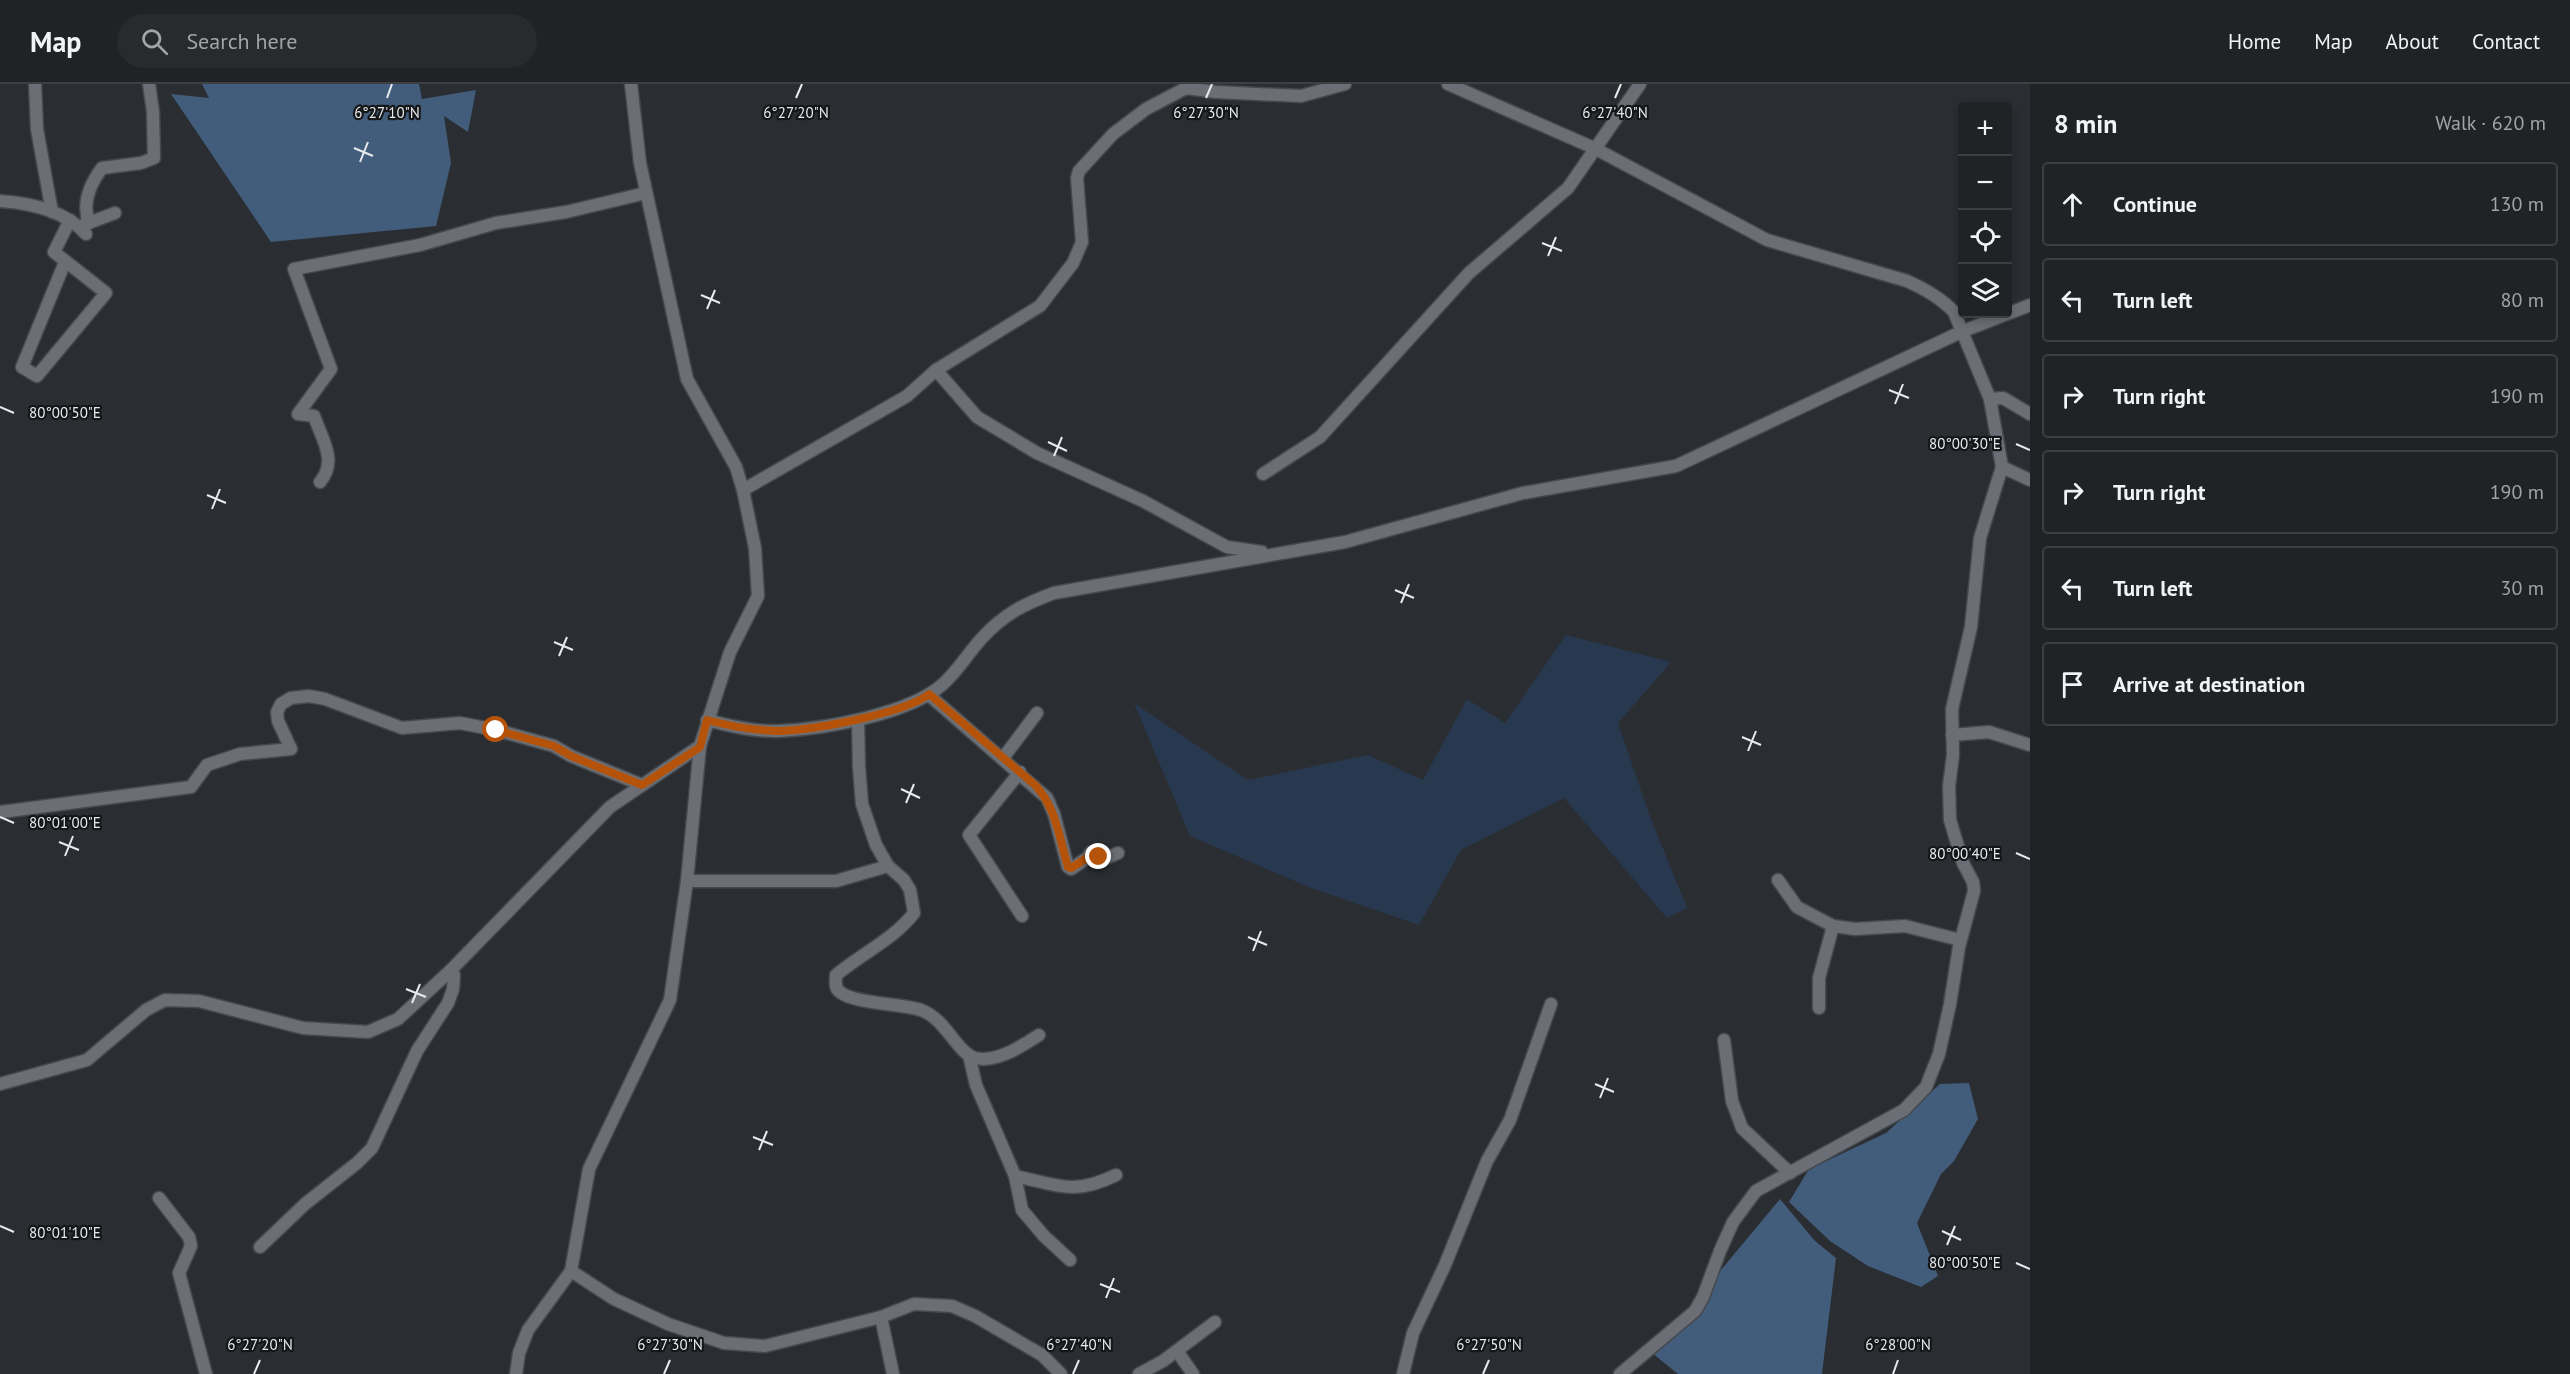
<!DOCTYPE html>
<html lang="en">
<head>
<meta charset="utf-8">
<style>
	:root { --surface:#202226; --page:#282a2e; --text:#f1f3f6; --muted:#a2a4a7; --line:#3d3f43 }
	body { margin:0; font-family:"PT Sans",sans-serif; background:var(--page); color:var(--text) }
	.controls { position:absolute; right:18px; top:18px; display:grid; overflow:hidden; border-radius:6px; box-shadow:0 3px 9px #0003 }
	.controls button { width:54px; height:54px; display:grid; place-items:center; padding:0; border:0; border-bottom:2px solid var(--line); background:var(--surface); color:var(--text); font:30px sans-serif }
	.stop { position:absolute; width:18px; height:18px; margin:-14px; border:4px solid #b45309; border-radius:50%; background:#fff }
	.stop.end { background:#b45309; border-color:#fff; box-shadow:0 2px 6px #0008 }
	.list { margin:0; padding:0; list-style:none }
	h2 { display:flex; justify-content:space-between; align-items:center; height:78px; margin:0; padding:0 24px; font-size:26px }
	h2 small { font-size:20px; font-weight:400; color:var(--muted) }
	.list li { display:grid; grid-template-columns:39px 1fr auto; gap:18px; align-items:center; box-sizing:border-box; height:84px; margin:0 12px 12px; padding:0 12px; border:2px solid var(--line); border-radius:6px }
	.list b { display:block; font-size:22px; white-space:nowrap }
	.list em { font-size:20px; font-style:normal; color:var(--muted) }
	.icon { flex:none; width:33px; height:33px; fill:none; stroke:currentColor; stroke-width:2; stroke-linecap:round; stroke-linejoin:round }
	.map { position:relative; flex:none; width:2030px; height:1290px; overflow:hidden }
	header { display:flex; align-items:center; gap:36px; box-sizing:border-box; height:84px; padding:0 30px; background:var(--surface); border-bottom:2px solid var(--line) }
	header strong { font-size:28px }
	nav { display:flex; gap:33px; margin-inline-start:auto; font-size:21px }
	.search { width:420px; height:54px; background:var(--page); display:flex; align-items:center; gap:15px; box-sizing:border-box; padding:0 21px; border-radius:33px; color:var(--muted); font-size:22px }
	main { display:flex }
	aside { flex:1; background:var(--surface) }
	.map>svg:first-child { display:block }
	.green { fill:#28394f }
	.forest { fill:#425c7b }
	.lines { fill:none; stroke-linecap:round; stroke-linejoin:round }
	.minor-casing { stroke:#45494d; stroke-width:15 }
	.minor { stroke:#6b6f75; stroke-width:12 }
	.route { stroke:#b45309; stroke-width:8 }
	.ticks { fill:none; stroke:#e8ebee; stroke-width:2 }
	.ticks-label { font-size:15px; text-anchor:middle; fill:#e8ebee; stroke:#141618; stroke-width:4.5; stroke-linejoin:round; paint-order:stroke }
</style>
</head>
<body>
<header>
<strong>Map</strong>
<div class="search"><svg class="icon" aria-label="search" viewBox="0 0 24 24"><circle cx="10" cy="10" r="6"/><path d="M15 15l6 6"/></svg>Search here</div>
<nav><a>Home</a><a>Map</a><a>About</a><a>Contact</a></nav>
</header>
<main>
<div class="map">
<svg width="2030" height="1290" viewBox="0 0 2030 1290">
	<rect width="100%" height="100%" fill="#2a2e32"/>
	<polygon class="green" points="1566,551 1671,578 1618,639 1649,730 1687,824 1667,834 1564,714 1461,766 1419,841 1311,804 1190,752 1134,619 1248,696 1368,671 1423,696 1467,615 1505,639"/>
	<g class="forest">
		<polygon points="202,0 419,0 422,15 476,6 468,48 444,32 451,79 436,142 271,158 171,10 209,14"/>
		<polygon points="1969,999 1978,1035 1954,1077 1941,1090 1917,1139 1938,1192 1921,1203 1868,1182 1830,1157 1789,1118 1809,1085 1886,1049 1940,1000"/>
		<polygon points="1780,1115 1815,1157 1836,1174 1822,1290 1678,1290 1652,1269"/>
	</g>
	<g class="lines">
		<g class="minor-casing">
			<g id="minor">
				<polyline points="35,0 37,45 52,128"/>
				<path d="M1448,0L1594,64L1767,156L1907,197C1925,205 1941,214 1954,228L1990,315L2002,383L1980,454L1971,543L1952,625L1953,671L1949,702L1950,736L1963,779L1973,798L1974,807L1959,863L1950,920L1939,970L1926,1003L1904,1026L1756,1107L1733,1138L1720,1167L1703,1213L1695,1227L1620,1290"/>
				<path d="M0,117C30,119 65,127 86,150"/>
				<path d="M89,139C82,120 90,100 102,84L141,79L154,74L153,28L149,0"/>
				<polyline points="83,141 115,129"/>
				<polyline points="65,178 22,283 37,292 106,209 54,168 70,136"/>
				<polyline points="936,286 977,333 1037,369 1143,417 1227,463 1262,468"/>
				<polyline points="1990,315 2003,314 2030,330"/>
				<polyline points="2002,383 2030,396"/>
				<polyline points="1263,390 1320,353 1469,189 1568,104 1640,0"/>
				<path d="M320,398C338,377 322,355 314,332L298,330L331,285L294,185L420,161L496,139L566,128L646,109"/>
				<polyline points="743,406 907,312 936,286 1040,222 1073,179 1082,158 1077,94 1079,87 1113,50 1146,25 1186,4 1216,8 1301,12 1345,0"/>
				<polyline points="929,611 1047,714 1054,730 1068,783 1071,785 1087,774 1091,768 1102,776 1118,769"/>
				<path d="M707,636C729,642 757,648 779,647C824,645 910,630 943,600C958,587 968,569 982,554C1004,530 1024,520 1054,509L1345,458L1523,409L1676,382L1961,248L2030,221"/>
				<path d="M858,636L859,683L862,720L876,761L888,782L904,796L910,806L914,829C893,856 862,869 836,891C836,897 834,904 840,908C852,919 902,920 921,926C946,935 957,969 975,974C997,979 1022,962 1039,951"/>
				<polyline points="1952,651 1989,648 2030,661"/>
				<polyline points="1003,674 1037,629"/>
				<polyline points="1020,688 969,751 1022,832"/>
				<polyline points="1,728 191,703 207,681 240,670 291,665 278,637 277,628 281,620 291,614 309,612 325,615 402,644 460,639 496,646 554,662 571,672 642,701"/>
				<polyline points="1778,796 1797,823 1833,842 1855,845 1905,842 1960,856"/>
				<polyline points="687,797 836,797 888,782"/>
				<polyline points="1819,924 1819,894 1833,842"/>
				<polyline points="1724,956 1732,1017 1742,1044 1790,1089"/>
				<polyline points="969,971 976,1001 1015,1092 1022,1126 1044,1152 1070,1176"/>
				<polyline points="0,1000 87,976 146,926 165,916 199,917 303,944 368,948 398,935 450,887 610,723 700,662"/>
				<path d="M1015,1092C1058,1101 1073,1112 1116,1091"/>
				<polyline points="159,1114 189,1153 191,1162 179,1189 206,1290"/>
				<polyline points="260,1163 305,1120 357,1079 372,1064 417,967 448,919 453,905 454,891 450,887"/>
				<polyline points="571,1187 614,1215 668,1240 724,1259 765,1262 881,1233 914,1220 952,1222 975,1232 1042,1271 1061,1290"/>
				<polyline points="881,1233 893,1290"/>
				<polyline points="1177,1267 1193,1290"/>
				<polyline points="516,1290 519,1269 528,1246 571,1187 589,1085 670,916 687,797 700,662 730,568 758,512 755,464 743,406 736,383 687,295 640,79 631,0"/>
				<polyline points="1139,1290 1163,1277 1215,1238"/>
				<polyline points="1403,1290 1413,1249 1445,1181 1487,1077 1510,1036 1551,920"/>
			</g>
		</g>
		<use href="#minor" class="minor"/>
	</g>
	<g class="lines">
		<path class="route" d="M496,646L554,662L571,672L642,701L700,663L707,636C729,642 753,646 776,647C806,648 906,629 929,610L1035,701C1057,725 1059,754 1068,783L1071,784L1087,774L1091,768L1099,773"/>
	</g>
	<path class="ticks" d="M387,14L392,0M796,14L802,0M1206,14L1212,0M1615,14L1621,0M354,64L373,72M360,78L368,58M1542,159L1562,167M1548,172L1556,153M701,211L720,219M707,225L715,206M1889,306L1909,314M1895,320L1903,300M0,323L14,329M1048,358L1067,367M2016,360L2030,366M1054,372L1062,353M207,411L226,419M212,425L220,405M1395,506L1414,514M1401,519L1409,500M554,558L573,566M559,572L567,553M1742,653L1761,661M1748,667L1756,647M901,705L920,714M906,719L914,700M0,733L14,739M59,758L79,766M2016,769L2030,775M65,772L73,752M1248,853L1267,861M1253,867L1261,847M406,905L426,913M412,919L420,900M1595,1000L1614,1008M1600,1014L1608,994M753,1053L773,1061M759,1066L767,1047M0,1142L14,1148M1942,1147L1961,1156M1947,1161L1955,1142M2016,1179L2030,1185M1100,1200L1120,1208M1106,1214L1114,1194M254,1290L260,1276M664,1290L670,1276M1073,1290L1079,1276M1483,1290L1489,1276M1893,1290L1898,1276"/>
	<g class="ticks-label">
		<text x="387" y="34">6°27'10"N</text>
		<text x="796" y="34">6°27'20"N</text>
		<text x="1206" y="34">6°27'30"N</text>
		<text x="1615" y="34">6°27'40"N</text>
		<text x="65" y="334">80°00'50"E</text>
		<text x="1965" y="365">80°00'30"E</text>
		<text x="65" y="744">80°01'00"E</text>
		<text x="1965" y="775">80°00'40"E</text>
		<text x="65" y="1154">80°01'10"E</text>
		<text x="1965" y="1184">80°00'50"E</text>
		<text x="260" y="1266">6°27'20"N</text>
		<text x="670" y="1266">6°27'30"N</text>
		<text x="1079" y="1266">6°27'40"N</text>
		<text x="1489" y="1266">6°27'50"N</text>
		<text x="1898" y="1266">6°28'00"N</text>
	</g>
</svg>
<div class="controls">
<button>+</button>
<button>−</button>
<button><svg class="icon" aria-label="locate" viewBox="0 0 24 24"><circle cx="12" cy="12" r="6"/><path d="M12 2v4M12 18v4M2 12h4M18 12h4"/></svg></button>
<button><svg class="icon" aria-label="layers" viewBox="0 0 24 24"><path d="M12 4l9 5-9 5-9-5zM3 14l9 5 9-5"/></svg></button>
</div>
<div class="stop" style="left:496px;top:646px"></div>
<div class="stop end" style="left:1099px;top:773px"></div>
</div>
<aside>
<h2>8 min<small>Walk · 620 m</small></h2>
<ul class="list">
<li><svg class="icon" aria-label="ahead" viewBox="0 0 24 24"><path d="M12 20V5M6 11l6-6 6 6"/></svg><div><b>Continue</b></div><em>130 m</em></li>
<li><svg class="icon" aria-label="left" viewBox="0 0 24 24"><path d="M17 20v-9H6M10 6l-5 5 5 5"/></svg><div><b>Turn left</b></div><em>80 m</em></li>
<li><svg class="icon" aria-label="right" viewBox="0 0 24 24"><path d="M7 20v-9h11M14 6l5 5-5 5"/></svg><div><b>Turn right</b></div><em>190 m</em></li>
<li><svg class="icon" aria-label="right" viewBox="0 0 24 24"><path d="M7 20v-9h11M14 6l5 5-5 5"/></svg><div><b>Turn right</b></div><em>190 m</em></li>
<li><svg class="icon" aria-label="left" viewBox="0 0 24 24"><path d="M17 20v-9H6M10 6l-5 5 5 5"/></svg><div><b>Turn left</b></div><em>30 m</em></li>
<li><svg class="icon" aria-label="arrive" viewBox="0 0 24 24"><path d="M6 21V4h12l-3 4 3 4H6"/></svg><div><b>Arrive at destination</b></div></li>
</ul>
</aside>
</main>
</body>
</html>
